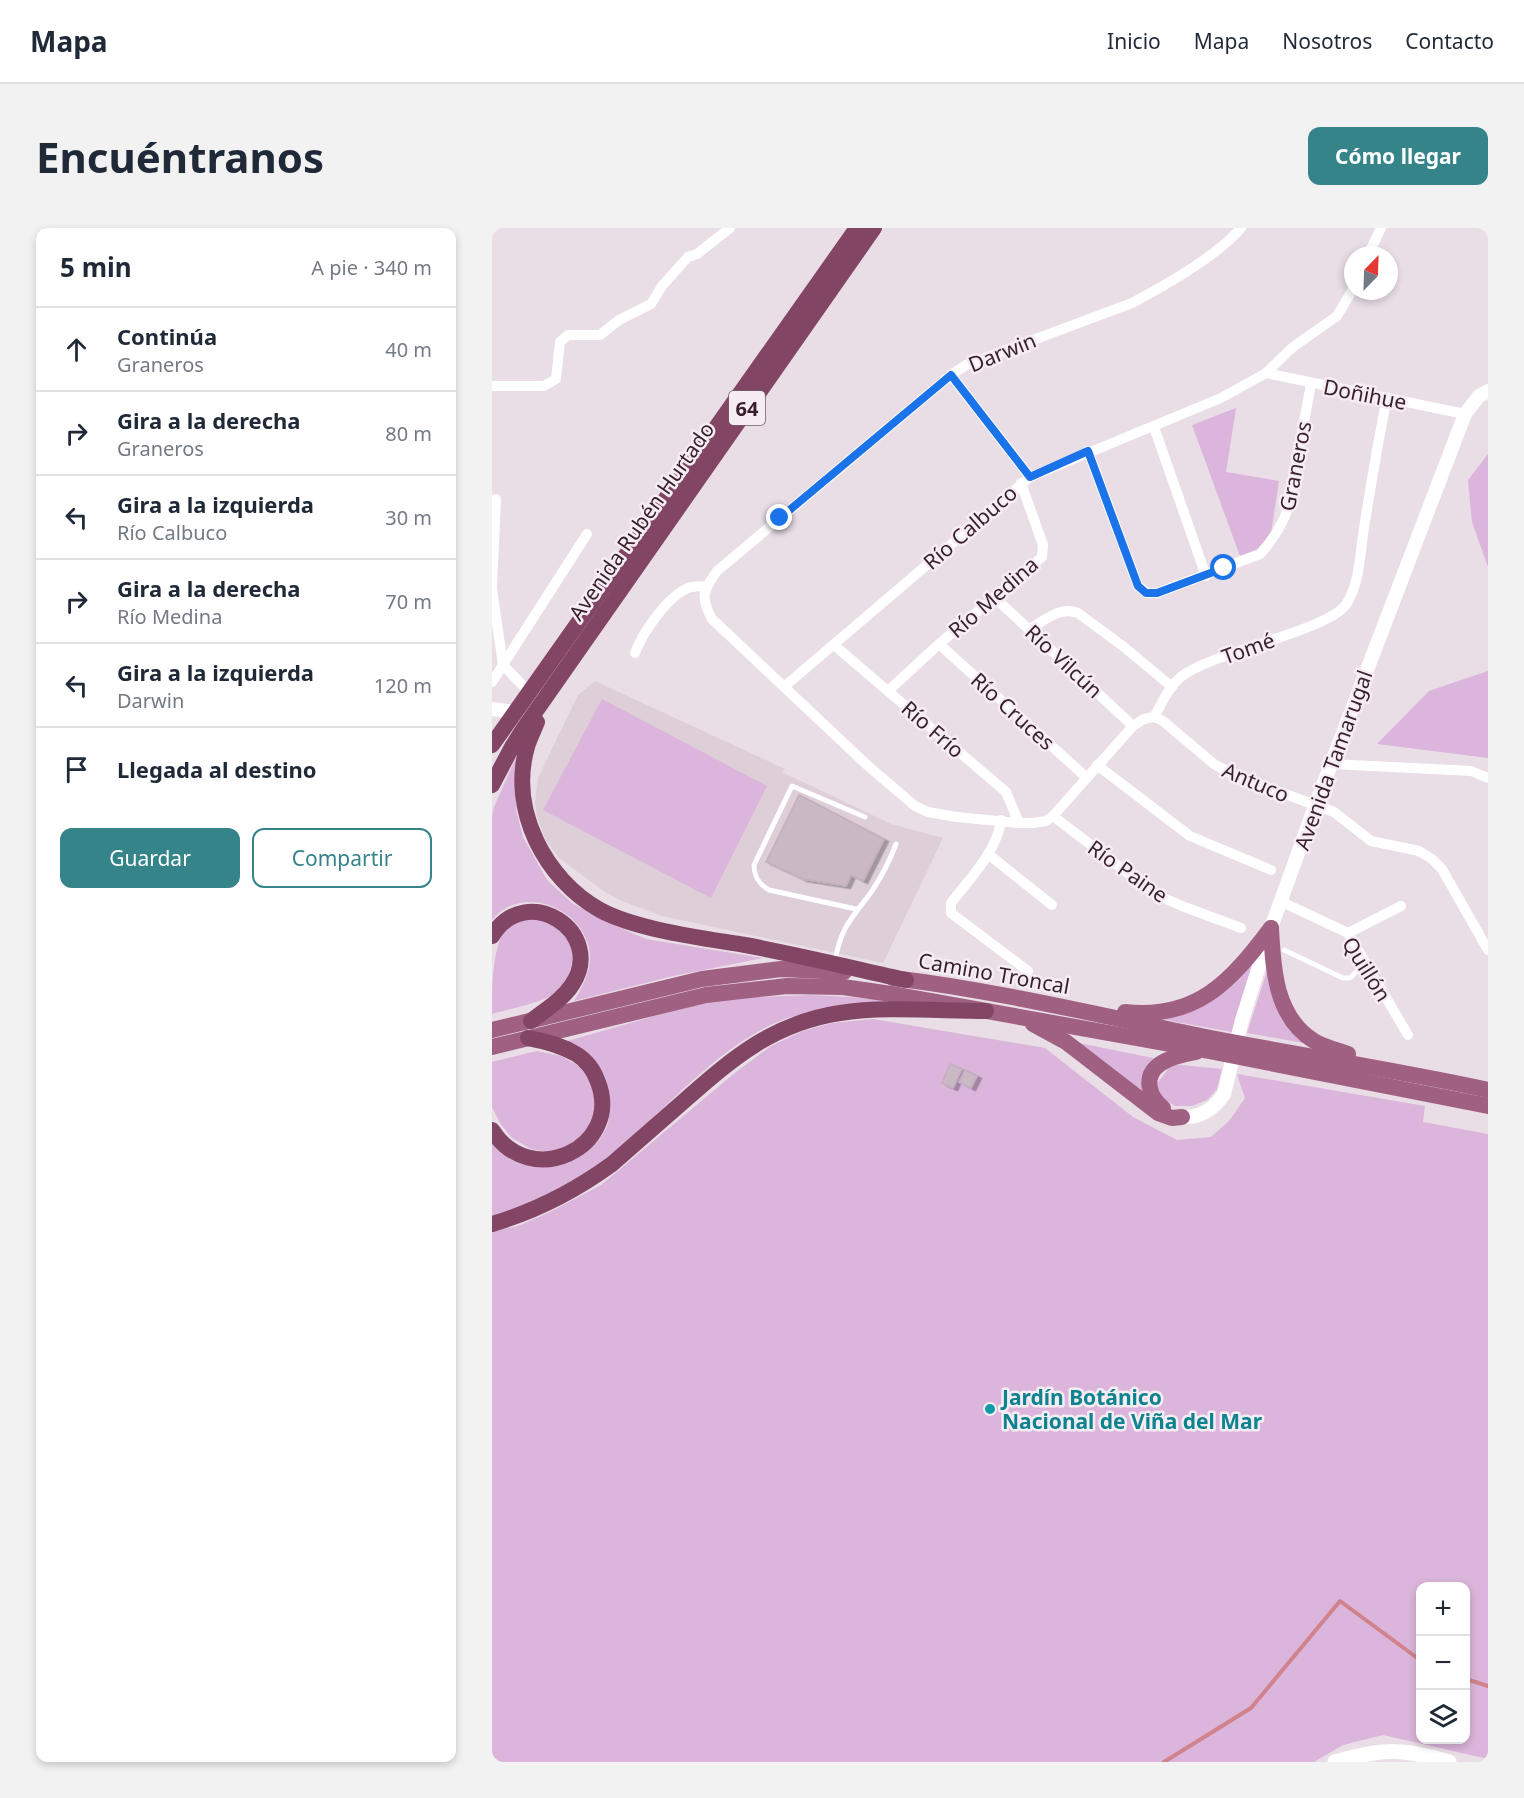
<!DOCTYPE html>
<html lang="es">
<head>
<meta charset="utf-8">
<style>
	:root { --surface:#fff; --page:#f2f2f3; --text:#1f2937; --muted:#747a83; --line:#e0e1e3; --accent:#35848a }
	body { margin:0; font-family:"Noto Sans",sans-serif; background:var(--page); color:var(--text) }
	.controls { position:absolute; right:18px; bottom:18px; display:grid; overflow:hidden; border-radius:12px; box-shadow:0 3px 9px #0003 }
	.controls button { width:54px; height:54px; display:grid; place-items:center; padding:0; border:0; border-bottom:2px solid var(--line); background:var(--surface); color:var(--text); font:30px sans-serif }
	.compass { position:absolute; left:852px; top:18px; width:54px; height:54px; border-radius:50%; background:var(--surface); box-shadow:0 3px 9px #0003; rotate:23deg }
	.stop { position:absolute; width:18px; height:18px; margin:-14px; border:4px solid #1a73e8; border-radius:50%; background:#fff }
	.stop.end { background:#1a73e8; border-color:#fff; box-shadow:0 2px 6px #0008 }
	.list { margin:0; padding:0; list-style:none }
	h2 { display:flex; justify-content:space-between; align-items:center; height:78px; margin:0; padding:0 24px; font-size:26px }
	h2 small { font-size:20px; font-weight:400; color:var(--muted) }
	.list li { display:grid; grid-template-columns:39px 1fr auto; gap:18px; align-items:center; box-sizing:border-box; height:84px; padding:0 24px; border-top:2px solid var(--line) }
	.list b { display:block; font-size:22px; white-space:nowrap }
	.list p { margin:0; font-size:20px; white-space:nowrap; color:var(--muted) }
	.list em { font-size:20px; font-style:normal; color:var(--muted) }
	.actions { display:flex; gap:12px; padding:18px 24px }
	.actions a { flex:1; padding:14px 0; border:2px solid var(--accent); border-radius:12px; text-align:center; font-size:21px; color:var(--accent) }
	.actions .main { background:var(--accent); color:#fff }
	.icon { flex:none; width:33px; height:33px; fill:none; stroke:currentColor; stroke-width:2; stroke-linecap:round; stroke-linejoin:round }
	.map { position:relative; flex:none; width:996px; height:1534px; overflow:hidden; border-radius:12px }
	header { display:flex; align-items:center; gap:36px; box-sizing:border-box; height:84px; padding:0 30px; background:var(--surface); border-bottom:2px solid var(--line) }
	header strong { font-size:28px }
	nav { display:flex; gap:33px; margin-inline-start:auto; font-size:21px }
	.intro { display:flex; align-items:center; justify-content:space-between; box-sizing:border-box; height:144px; padding:0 36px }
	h1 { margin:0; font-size:42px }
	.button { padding:15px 27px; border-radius:12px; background:var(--accent); color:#fff; font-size:21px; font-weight:700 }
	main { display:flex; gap:36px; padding:0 36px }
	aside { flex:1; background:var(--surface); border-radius:12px; box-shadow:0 3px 9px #0003 }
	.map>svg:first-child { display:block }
	.built { fill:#ddced8 }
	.green { fill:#dbb5db; fill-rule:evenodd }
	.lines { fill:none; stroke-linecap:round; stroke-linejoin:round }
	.stream { stroke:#d0838c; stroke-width:4 }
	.building { fill:#cab9c5; stroke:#c3afbd; stroke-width:1.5; filter:url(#shadow) }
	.service { stroke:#fff; stroke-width:5 }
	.minor { stroke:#fff; stroke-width:10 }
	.tertiary { stroke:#fff; stroke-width:14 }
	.secondary { stroke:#fff; stroke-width:15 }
	.primary { stroke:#a06082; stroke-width:16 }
	.trunk { stroke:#824564; stroke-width:16 }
	.route { stroke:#1a73e8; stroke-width:8 }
	.culture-dot { fill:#0f9aa8; stroke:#f6edf4; stroke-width:2 }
	.labels { text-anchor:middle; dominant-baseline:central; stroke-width:5; stroke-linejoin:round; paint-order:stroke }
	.shield { fill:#f6edf4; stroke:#725d69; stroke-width:1.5 }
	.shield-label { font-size:20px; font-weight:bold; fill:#391f2d }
	.street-label { font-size:21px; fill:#391f2d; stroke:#f6edf4 }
	.culture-label { font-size:21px; font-weight:bold; fill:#0d838f; stroke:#f6edf4; text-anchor:start }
</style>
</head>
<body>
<header>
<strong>Mapa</strong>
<nav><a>Inicio</a><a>Mapa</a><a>Nosotros</a><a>Contacto</a></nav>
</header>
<div class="intro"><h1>Encuéntranos</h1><a class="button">Cómo llegar</a></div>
<main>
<aside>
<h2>5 min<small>A pie · 340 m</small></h2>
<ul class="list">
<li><svg class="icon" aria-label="ahead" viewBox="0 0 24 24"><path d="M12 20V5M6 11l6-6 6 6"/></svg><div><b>Continúa</b><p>Graneros</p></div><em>40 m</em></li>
<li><svg class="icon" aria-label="right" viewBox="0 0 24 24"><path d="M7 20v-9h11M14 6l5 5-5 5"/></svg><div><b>Gira a la derecha</b><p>Graneros</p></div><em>80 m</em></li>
<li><svg class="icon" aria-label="left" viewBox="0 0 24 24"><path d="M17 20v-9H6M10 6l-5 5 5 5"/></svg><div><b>Gira a la izquierda</b><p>Río Calbuco</p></div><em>30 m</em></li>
<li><svg class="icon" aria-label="right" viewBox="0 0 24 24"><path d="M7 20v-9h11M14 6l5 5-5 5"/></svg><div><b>Gira a la derecha</b><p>Río Medina</p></div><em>70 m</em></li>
<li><svg class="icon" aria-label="left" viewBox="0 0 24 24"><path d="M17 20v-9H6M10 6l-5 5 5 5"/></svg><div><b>Gira a la izquierda</b><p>Darwin</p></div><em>120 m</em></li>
<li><svg class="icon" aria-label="arrive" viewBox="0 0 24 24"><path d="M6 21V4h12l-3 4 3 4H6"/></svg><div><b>Llegada al destino</b></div></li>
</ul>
<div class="actions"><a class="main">Guardar</a><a>Compartir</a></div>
</aside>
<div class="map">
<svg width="996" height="1534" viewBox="0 0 996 1534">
	<defs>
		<filter id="shadow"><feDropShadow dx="4.5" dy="2.5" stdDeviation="0" flood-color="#0004"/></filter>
	</defs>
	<rect width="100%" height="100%" fill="#e9dde6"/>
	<polygon class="built" points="103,453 293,541 290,544 399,596 451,610 391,735 170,688 132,674 113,664 67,630 53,611 45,588 43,575 46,550 86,467"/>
	<g class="green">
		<polygon points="744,180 734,244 787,253 779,305 767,321 748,328 700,197"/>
		<polygon points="996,226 996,339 980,294 976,252"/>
		<polygon points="996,443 996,530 885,516 937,463"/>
		<polygon points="110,471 275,558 219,670 51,582"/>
		<path d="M30,516L25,541L24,582L31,609L55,652L80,675L113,693L154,711L271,730L181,748L82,773C92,757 101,739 97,720C88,678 29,656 0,692V588L2,579Z"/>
		<path d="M29,690C37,691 49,691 56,694C74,704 85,719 79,739C76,748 74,758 66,764C52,774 18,781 0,786C0,759 0,723 13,701C17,697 24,693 29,690Z"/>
		<polygon points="761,735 740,804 657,789"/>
		<polygon points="777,737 817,816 755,805"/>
		<path d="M318,767L358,769L402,773C368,776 334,778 302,788C226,812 172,887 110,934C76,959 39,975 0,990V913C12,917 56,937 65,937C83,937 112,913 116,895C118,886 117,859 113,849C106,832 87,823 72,814L201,777L242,770Z"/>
		<path d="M381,791L553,820L641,889L685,912L719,909L737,893L753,870L745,846L933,878L931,894L996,906V1531L891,1507L851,1517L822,1534H0V1004L26,998L58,984L109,957L244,844L279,818L311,803L340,795ZM928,1358H974V1512H928Z"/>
		<polygon points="587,815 666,831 653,866"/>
		<polygon points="45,823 69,828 90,840 103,859 101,898 83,917 54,924 39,921 20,910 8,895 0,879 0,834"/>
		<polygon points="680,836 730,841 725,861 715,872 700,878 683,878 666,867 664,857"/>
	</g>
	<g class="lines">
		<g class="stream">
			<polyline points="974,1451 996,1458"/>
			<polyline points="672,1534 759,1480 848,1373 928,1432"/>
		</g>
	</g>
	<g class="building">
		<polygon points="307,567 392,611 371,653 359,647 354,658 311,651 274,634"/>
		<polygon points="458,836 470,841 461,860 450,855"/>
		<polygon points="473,842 485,848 479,860 467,854"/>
	</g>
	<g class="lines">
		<g class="service">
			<path d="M364,681L277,662C267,656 262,649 262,637L300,558L373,589"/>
			<polyline points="792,722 851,750 858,750 873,735"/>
			<path d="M343,734C348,699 361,689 380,663C390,648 398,632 404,616"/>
		</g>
		<g class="minor">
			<path d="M749,0C726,27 672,58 640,75L474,137L459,147L225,343C211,363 208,369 220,391L375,537L423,578L436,584L465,589L527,595H541L554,593L561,588L641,498L652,491L662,489C670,475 677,458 690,448C723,423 840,402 855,375C868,354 868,324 872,300C879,256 886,213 895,170"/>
			<polyline points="876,27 889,0"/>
			<polyline points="774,145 973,186"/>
			<polyline points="459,147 538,249"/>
			<polyline points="0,158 52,158 64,151 68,114 76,107 108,107 127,92 159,76 170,58 196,29 205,26 238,0"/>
			<polyline points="662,199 714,348"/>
			<path d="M596,223L646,358L655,365H665L768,326C781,312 790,298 796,280L819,156"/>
			<polyline points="0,358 4,271"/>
			<polyline points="0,361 11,437 37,464"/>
			<polyline points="502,369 641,498"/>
			<path d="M538,401C553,392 568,378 586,385L632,419L680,459"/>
			<polyline points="447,416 595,550"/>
			<polyline points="342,417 514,564 527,595"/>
			<path d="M143,425C151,404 175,369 196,360C202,358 209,358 215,358"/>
			<polyline points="0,454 95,306"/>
			<polyline points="293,458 538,249 729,170 774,145 801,119 845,88 861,61"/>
			<polyline points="396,463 447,416 550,329 551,317 529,255"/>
			<polyline points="662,489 671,493 722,536 742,547 842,584 879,613 927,623 940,631 950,641 996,722"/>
			<polyline points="840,536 979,543 996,550"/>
			<polyline points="605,537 698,608 779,642"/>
			<polyline points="561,588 663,666 690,678 749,700"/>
			<path d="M509,592C505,624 478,650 459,675V685L536,743"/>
			<polyline points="496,626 560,677"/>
			<polyline points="790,674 856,705 916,807"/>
			<polyline points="856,705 909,678"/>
		</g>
		<g class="tertiary">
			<polyline points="0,481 23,484"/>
			<path d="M690,889C709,890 722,881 732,866L750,792L779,700L823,578L973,186L987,168L996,163"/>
		</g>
		<path class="secondary" d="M843,1534C891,1520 910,1520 957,1534"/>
		<g class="primary">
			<path d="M779,700C781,740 783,789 822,813C832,819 845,822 856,826"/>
			<path d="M401,750C508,763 614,789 719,810C811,828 904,842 996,862"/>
			<path d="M633,784C705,792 739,753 779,700"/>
			<polyline points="541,796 574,814 666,885 680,890 690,889"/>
			<polyline points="0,802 210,751 289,741 352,744"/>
			<polyline points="0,819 214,767 295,758 351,759 406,767 722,824 996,878"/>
			<path d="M671,880C656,868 651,848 668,836C678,829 693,826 704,824"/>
		</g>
		<g class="trunk">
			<path d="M45,494C42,502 37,511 35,519C17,582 53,651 108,682C145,702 211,710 253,717C307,727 360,740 414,752"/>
			<polyline points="0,517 365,0"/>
			<polyline points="0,557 20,519 32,500 382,0"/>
			<path d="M0,708C34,652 115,704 80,757C70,772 53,782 39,793"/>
			<path d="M0,902C38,963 131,920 106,854C102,843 94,832 84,826C69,817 53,813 36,810"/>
			<path d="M0,996C44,983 83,963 120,936C144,915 168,894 192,873C241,830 281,795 348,785C392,778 449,783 494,783"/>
		</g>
	</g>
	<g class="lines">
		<polyline class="route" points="288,290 459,147 538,249 596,223 646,358 654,365 665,365 732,340"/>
	</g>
	<circle class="culture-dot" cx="498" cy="1181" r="6"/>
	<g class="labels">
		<rect class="shield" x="237" y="163" width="36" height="34" rx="4.5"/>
		<g class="shield-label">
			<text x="255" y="180">64</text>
		</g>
		<g class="street-label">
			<text transform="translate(510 124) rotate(-22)">Darwin</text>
			<text transform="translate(873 166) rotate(11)">Doñihue</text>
			<text transform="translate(803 238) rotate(-79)">Graneros</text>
			<text transform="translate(149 293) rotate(-55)">Avenida Rubén Hurtado</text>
			<text transform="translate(478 299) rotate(-41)">Río Calbuco</text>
			<text transform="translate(501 369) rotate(-41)">Río Medina</text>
			<text transform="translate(756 420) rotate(-20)">Tomé</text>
			<text transform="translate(572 433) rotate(43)">Río Vilcún</text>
			<text transform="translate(521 483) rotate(42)">Río Cruces</text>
			<text transform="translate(441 501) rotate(41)">Río Frío</text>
			<text transform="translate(841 532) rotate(-70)">Avenida Tamarugal</text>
			<text transform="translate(764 554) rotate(23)">Antuco</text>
			<text transform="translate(636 643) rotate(35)">Río Paine</text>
			<text transform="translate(875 741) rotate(58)">Quillón</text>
			<text transform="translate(502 745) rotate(10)">Camino Troncal</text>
		</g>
		<g class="culture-label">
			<text x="510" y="1169">Jardín Botánico<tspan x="510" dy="24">Nacional de Viña del Mar</tspan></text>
		</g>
	</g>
</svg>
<div class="controls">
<button>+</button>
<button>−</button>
<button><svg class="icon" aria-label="layers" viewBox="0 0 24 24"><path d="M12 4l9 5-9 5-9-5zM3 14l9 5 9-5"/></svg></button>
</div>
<svg class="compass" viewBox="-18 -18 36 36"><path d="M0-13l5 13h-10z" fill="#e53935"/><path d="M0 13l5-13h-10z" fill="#747a83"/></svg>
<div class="stop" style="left:732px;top:340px"></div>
<div class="stop end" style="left:288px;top:290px"></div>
</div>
</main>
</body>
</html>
